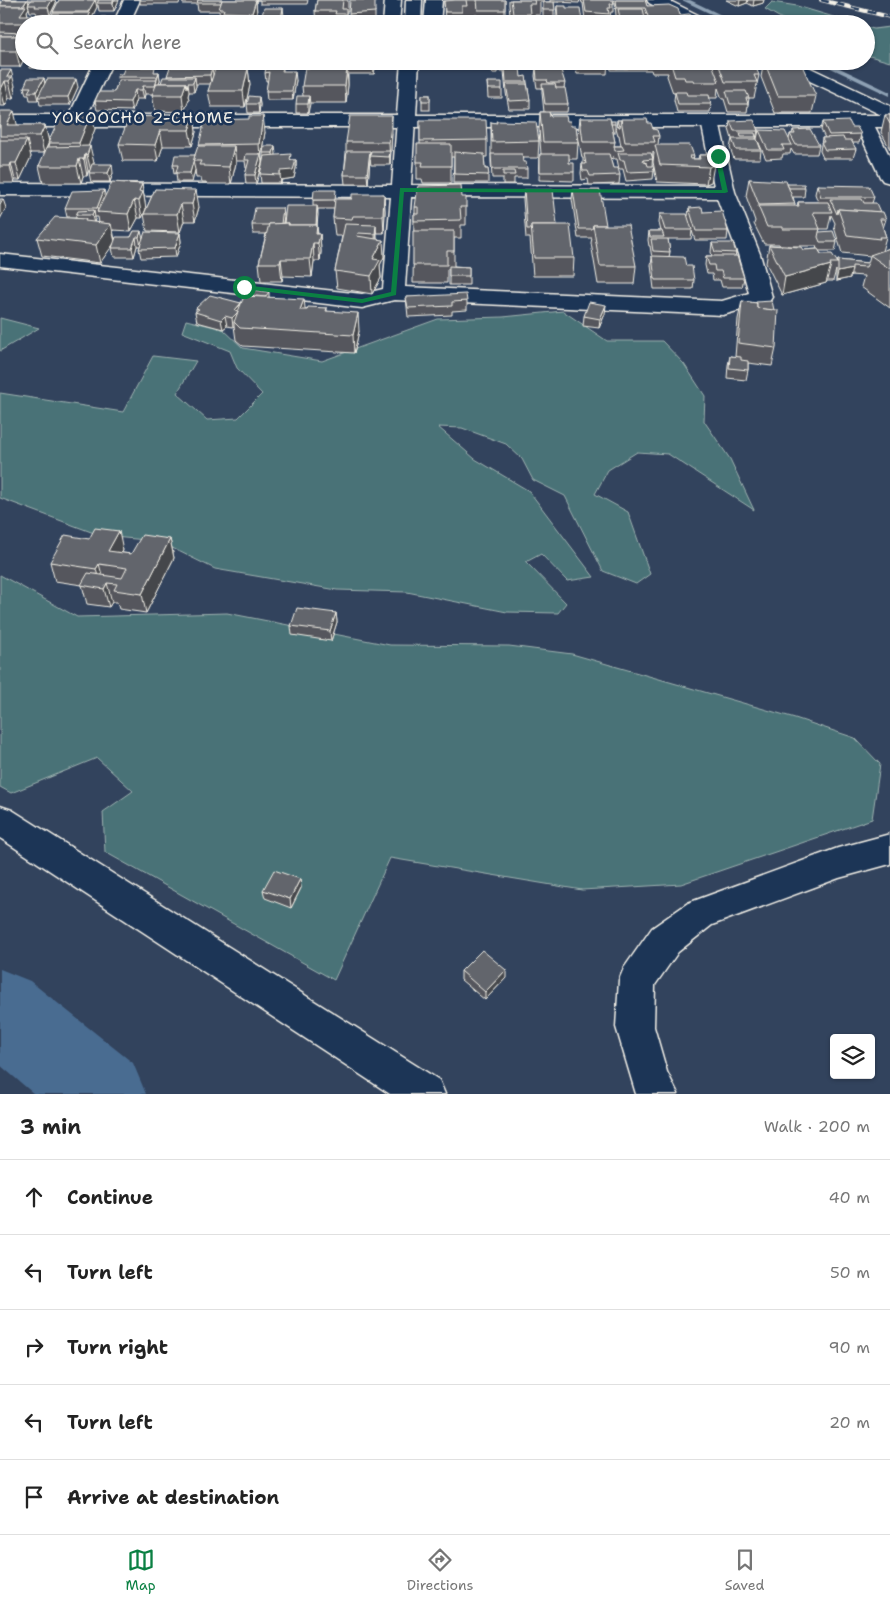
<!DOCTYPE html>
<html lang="en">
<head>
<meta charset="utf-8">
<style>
	:root { --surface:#fff; --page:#f6f6f6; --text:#222; --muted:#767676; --line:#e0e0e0; --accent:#0b8043 }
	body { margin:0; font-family:"Shantell Sans",sans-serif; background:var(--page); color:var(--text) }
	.controls { position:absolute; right:15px; bottom:15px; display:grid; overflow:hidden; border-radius:5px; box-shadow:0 1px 4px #0004 }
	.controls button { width:45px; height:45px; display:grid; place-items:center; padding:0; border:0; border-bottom:1px solid var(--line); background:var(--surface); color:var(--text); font:25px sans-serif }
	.stop { position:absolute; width:15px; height:15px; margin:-11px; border:4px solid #0b8043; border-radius:50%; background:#fff }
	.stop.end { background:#0b8043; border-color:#fff; box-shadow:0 1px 5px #0008 }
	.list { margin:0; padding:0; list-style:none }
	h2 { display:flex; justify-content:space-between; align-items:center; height:65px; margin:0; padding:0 20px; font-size:21px }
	h2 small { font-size:16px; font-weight:400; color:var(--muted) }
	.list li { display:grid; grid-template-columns:32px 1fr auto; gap:15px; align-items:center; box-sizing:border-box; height:75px; padding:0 20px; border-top:1px solid var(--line) }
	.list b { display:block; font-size:19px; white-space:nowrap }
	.list em { font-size:16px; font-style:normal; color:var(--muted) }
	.icon { flex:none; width:28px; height:28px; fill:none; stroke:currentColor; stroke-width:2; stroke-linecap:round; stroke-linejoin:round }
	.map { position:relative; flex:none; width:890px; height:1094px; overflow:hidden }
	.search { position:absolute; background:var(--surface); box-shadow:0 1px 4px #0004; left:15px; right:15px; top:15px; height:55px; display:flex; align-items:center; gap:12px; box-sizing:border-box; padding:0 18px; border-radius:28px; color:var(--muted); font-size:19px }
	.sheet { height:440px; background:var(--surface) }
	nav { display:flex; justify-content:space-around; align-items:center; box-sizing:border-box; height:70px; border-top:1px solid var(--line); background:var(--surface); font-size:14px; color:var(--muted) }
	nav a { display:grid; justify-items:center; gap:2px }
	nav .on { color:var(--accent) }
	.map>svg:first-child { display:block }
	.green { fill:#497277; stroke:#9eb2b0 }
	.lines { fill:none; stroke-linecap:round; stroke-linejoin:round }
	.stream { fill:#8ea1b4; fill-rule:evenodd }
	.river { fill:#4a6c91; fill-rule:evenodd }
	.minor-casing { stroke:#f4f1e8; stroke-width:3 }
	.tertiary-casing { stroke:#f4f1e8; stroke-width:3 }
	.minor { fill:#1d3557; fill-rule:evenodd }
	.tertiary { fill:#1d3557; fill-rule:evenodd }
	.rail-casing { stroke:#f4f1e8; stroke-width:4 }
	.rail { stroke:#1d3557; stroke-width:2.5; stroke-dasharray:8; stroke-linecap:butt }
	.wall { fill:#54575d; stroke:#f4f1e8; fill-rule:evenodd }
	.shaded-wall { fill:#45474c; stroke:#f4f1e8 }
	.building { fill:#62656c; stroke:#f4f1e8 }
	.route { fill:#0b8043 }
	.labels { text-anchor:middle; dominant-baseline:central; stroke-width:5; stroke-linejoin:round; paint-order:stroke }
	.far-neighbourhood-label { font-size:16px; letter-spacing:1px; fill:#f4f1e8; stroke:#1d3557 }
</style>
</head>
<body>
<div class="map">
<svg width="890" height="1094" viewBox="0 0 890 1094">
	<rect width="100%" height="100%" fill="#32435d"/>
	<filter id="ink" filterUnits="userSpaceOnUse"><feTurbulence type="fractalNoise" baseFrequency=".02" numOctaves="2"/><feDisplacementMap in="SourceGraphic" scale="10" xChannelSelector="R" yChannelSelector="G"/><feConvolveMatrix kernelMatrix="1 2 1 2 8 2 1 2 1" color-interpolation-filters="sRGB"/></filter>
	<g filter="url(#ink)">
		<g class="green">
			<polygon points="772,2 797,6 857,24 791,24 765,9"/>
			<polygon points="866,27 874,29 890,27 890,62 866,55"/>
			<polygon points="563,311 607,341 662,341 684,364 705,396 704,421 730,459 754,510 668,454 637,452 608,470 595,494 628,512 650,574 636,584 603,571 565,496 533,480 522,459 506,444 462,428 438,427 475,459 529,491 594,577 567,581 541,554 526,562 566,603 558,613 507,612 407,592 337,590 215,569 158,541 102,536 0,498 0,393 123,412 153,356 196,361 177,393 207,420 238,418 262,394 237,368 230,351 182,332 186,320 223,329 243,348 322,361 438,319 503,317"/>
			<polygon points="0,318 39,328 0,351"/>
			<polygon points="0,575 77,617 227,613 390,645 509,646 572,654 795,718 855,738 880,764 872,819 681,884 582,890 390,858 334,980 105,852 103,812 133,791 97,758 11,793 0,787"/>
		</g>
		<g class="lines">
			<g class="stream">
				<polygon points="682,0 690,0 740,24 732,24"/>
				<polygon points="816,61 825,61 890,92 890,96"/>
			</g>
			<polygon class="river" points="0,969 30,981 133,1063 146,1094 34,1094 0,1065"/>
			<g class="minor-casing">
				<g id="minor">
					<polygon points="0,0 16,0 14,3 0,7"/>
					<polygon points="124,0 140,0 129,24 113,24"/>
					<polygon points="385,0 401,0 399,24 383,24"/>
					<polygon points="426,0 442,0 440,24 424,24"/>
					<polygon points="647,0 668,0 710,21 712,24 691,24 649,3"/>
					<polygon points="95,61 113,61 85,120 83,124 76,126 69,124 67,120"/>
					<polygon points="774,61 796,61 890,106 890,119 776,65"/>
					<path d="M406,114L413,116L415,120L411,185L714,186L701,121L703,117L710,115L717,117L719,121L735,192L760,254L772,297L769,302L723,315L394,300L362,308L0,266V254L362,294L383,289L391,197L0,195V183L392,185L397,120L399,116ZM411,197L717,198L738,254L749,293L722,301L405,287Z"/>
					<polygon points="863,115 870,117 890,157 890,183 883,181 880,177 854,121 856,117"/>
					<polygon points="0,806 12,810 439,1080 445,1094 390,1094 0,838"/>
					<polygon points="890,834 890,864 839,878 712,925 678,952 655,985 654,1027 667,1072 678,1094 636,1094 616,1027 619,980 624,968 652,928 688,903 838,848"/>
				</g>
			</g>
			<g class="tertiary-casing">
				<g id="tertiary">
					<polygon points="406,0 422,0 421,24 405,24"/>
					<polygon points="401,61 419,61 416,115 890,115 890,127 0,127 0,115 397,115"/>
				</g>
			</g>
			<use href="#minor" class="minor"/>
			<use href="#tertiary" class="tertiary"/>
			<g class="rail-casing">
				<polyline id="rail" points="821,0 890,17"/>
			</g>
			<use href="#rail" class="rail"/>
		</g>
		<g class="wall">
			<polygon points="3,0 55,0 56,3 50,15 45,15 47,22 53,13 53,12 59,0 119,0 114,11 99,11 98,5 96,5 97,7 91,19 90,24 37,24 36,19 38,15 37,15 36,12 30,12 29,8 27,11 28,15 34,24 24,24 24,59 20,67 0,67 0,1 1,3"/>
			<polygon points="140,0 180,0 179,4 140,4"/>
			<polygon points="182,0 308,0 307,4 260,4 260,0 256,0 257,15 255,24 221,24 219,11 198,11 197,4 183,4"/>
			<polygon points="317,0 348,0 348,12 346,12 347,24 316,24 315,11"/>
			<polygon points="454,0 505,0 505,24 477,24 477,15 467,15 467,21 462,21 462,24 445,24 444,1"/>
			<polygon points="509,0 544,0 544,2 550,2 550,0 580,0 579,3 554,2 554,18 543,18 543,2 540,2 540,15 534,15 534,19 530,19 530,24 511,24 509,5"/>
			<polygon points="581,0 645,0 647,6 680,15 696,22 696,24 647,24 645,20 646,24 619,24 617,16 616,16 615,2 613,2 613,12 611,12 610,16 609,16 608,22 585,20 583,3 582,3"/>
			<polygon points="726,0 764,0 763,3 753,6 747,3 739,6"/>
			<polygon points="557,6 566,8 582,21 582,24 557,24 556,14"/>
			<polygon points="375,11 375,24 349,24 349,14"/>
			<polygon points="284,16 282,24 262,24 261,19"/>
			<polygon points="101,17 107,24 100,24 99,21"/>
			<polygon points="29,61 82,61 80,68 30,68"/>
			<polygon points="117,61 151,61 149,67 119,67"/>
			<polygon points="205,61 240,61 238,67 236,67 248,68 250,85 245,107 211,107 208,91 211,84 196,84 196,86 194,92 189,92 188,96 189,99 184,112 155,111 152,94 145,94 144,99 136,99 132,111 97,110 95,101 114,92 118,82 117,77 159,72 160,80 159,83 161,83 167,77 167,76 204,67 203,65"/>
			<polygon points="341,61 379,61 378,68 375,68 374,74 348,74 348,85 346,103 309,103 308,113 296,113 296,104 303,96 302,86 326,68 341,67"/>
			<polygon points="492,61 505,61 505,68 521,77 527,82 530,100 530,109 509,109 506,93 504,71 497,71 497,73 492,73"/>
			<polygon points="574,61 608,61 607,74 577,74"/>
			<polygon points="609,61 739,61 740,63 759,75 754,98 749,98 747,112 728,112 724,99 722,99 718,88 717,98 709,98 711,104 710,112 677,112 674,100 675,93 673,93 667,76 668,73 652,73 651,70 611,70"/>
			<polygon points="764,61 816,96 812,113 775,113 761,77"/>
			<polygon points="283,67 283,71 296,80 293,100 267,100 266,91 268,81 266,81 265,73"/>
			<polygon points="536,67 565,83 564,88 568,104 567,112 549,112 550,116 567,121 571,126 578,142 577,159 569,159 569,163 574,172 574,181 539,180 540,154 541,154 539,129 540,112 544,112 542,93 542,88 537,88 535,76"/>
			<polygon points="0,70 15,86 14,88 15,93 13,98 9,98 5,106 0,106"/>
			<polygon points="44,78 45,83 78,87 70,105 40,105 39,99 38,100 30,100 29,95 26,95 24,87"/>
			<polygon points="487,82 502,89 502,98 488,98"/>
			<rect x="422" y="95" width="8" height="15"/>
			<polygon points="259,97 260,105 259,113 248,113 247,104"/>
			<polygon points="0,111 17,125 45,125 49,142 44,153 30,153 31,157 20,180 15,180 14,183 0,183"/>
			<polygon points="194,115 196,132 192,146 163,146 158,161 123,161 119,144"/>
			<polygon points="885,115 890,115 890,149 881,132"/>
			<polygon points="580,118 611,121 615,124 615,133 613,133 615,142 614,146 621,146 619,135 618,135 616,128 617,120 648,123 659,136 658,145 694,156 693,159 698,159 699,155 710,155 711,182 706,184 657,182 653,162 654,153 653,152 652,166 654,171 653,179 626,181 623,169 619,169 617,159 614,159 613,156 613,159 610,158 613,168 620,175 619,184 589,185 588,179 582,180 581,173 582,164 583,164 583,158 582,158 578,135"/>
			<polygon points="420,120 487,140 487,157 484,157 485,169 488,169 488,183 453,183 454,157 451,157 451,183 423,183 422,179 417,179 417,162 420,144"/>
			<polygon points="730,121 758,131 756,139 757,139 759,130 789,139 790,134 792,134 793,130 819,145 817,154 794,154 791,149 790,154 783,154 782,158 766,159 758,141 761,150 760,159 734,159 730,148 732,139 729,129"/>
			<polygon points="491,122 539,141 538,158 522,158 523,162 527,169 527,178 514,178 514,184 503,184 503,178 492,178 491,162"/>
			<polygon points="823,122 852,127 861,134 859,143 852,143 856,149 853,158 823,158 820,151 822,138 825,138 821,130"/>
			<polygon points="95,129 88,146 94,163 93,164 113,173 110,182 91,182 89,173 90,171 88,171 87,176 83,176 81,183 43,183 39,166 49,147 48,143"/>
			<polygon points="265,132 261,156 262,162 256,184 246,184 245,175 247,168 246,168 245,161 236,161 236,163 231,184 207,184 206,182 202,182 201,178 196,178 195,170 192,182 177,182 176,173 174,174 173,165 195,155 199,146 199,145"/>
			<polygon points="392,133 390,165 371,165 370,159 368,184 345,184 344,175 346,153 346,142"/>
			<polygon points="264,146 275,155 292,160 296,160 296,168 294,178 281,180 281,183 261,183 260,174 263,158 263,153"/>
			<path d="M749,179L787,184L805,188L804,197H793L795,204V206H797L798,202H818L815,194L817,185L874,197L872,203L886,219L883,228L886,237L882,251L890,248V308L861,287L864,276L850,275V278L836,281V270L833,281H827L826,283L782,295L766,263L769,245L780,246L779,244H764L754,224L755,221L746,196ZM831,215L835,223L834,227L842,253L870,256L868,263L838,260L837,262L821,254L819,251H835L837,242L819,232L820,229H828ZM787,246H816L817,249L803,250Z"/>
			<path d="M142,184L146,209L142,218H138L131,231L113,230L115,240L131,237L134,231L143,239L180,233L181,242L176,257L141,258L139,249L140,246H137L134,257H114L112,248L113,244L100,263L42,256L37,238L76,218V217H67L65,208ZM95,217H98L99,223L94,222L95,219Z"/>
			<polygon points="155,189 199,207 195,221 184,221 180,232 147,231 144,214"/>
			<polygon points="524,190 557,225 574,258 573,276 533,276 530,238 526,238 523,199"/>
			<polygon points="573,190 606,225 636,266 634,284 598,284 591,243 592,238 578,238 572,199"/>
			<polygon points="384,194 385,211 384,233 377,233 377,239 384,257 380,265 381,278 372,294 337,288 335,271 342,236 335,236 333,218 334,209 318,209 317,226 318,234 320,234 321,252 320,261 314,261 312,277 283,276 282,281 261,281 259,263 266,234 253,234 252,225 283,208 284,216 283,224 284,223 313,206 313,200 352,199"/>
			<polygon points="462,197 466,207 466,225 461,225 461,238 454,238 454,266 469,267 469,285 449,285 449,269 447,269 447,283 413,283 414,214 415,214 415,207"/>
			<polygon points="689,208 703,212 728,231 727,240 695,240 692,231 691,239 668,239 670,252 669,257 686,266 694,280 693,289 654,289 651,265 652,258 650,246 649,246 648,240 649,231 661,231 659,223 660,214 688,216"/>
			<polygon points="712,243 736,253 735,256 744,278 742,287 722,287 720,280 713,280 712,274 707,274 705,265 706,256 712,256 711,252"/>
			<polygon points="269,292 269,297 305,310 327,308 327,311 359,331 354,353 243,346 236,340 234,326 233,327 227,326 223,329 197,322 195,312 196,311 196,308 241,303 247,296"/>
			<polygon points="406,297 467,301 467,310 452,311 452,315 408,317"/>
			<polygon points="742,301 756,303 756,302 776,348 772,366 748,363 748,370 746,380 727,378 728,365 730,356 735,357 738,319"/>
			<polygon points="605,314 599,328 583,326 584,316"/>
			<polygon points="170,539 174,558 146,613 119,609 117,602 112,602 109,607 87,604 82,585 55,581 50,562 123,550 122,553 131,554"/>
			<polygon points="336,613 337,622 331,641 292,635 291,626"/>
			<polygon points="300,879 301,888 291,908 265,898 263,890"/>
			<polygon points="461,971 506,978 485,1000 461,980"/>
		</g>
		<g class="shaded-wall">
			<polygon points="27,0 28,0 29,5 28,5 29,8 27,11 29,21 20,15 23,7"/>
			<polygon points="52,0 55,0 56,3 50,15 48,7"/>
			<polygon points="95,0 97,7 91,19 90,24 87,24 89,16 88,12"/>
			<polygon points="114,0 119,0 114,11 113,3"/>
			<polygon points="256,0 257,15 255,24 253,24 252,13"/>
			<polygon points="740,0 748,0 747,3 739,6"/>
			<polygon points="754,0 764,0 763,3 753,6"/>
			<polygon points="283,8 284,16 282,24 281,19"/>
			<polygon points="33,15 34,24 29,24 29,23"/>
			<polygon points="45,15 47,23 47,24 45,24 43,19"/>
			<polygon points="106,17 107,24 105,24 105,21"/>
			<polygon points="24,33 24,47 23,43 20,43 24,59 20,67 16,51 19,42"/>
			<polygon points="78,61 82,61 80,68"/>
			<polygon points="148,61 151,61 149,67"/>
			<polygon points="229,61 230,61 230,67 229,73 228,65"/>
			<polygon points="373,61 374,61 375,68 374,74"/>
			<polygon points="212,67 213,75 211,84 210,75"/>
			<polygon points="248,68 250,85 245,107 243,91"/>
			<polygon points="347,68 348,85 346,103 345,86"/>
			<polygon points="11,70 15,86 14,88 15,93 13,98 9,81 7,77"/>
			<polygon points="295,71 296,80 293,100 292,91"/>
			<polygon points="159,72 160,80 158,85 155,86"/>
			<polygon points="195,77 196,86 194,92 193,83"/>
			<polygon points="44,78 45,86 38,97 38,100 36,92"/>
			<polygon points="76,79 78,87 70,105 68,97"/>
			<polygon points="5,81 9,98 5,106 1,89"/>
			<polygon points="186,83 188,83 189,92 188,96 189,99 184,112 182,95"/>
			<polygon points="143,86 145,94 144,99 142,90"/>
			<polygon points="135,90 136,99 132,111 130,102"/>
			<polygon points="309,96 310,104 308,113 308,104"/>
			<polygon points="259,97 260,105 259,113 258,104"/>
			<polygon points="14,111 18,128 7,125"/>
			<polygon points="91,113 95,129 83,160 79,143"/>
			<polygon points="194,115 196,132 192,146 189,130"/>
			<polygon points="263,116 265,132 261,156 262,162 256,184 255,175 260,157 259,144"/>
			<polygon points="392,116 392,133 390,165 389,142"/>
			<polygon points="45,125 49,142 44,153 40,136"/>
			<polygon points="160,130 163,146 158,161 155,145"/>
			<polygon points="27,140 31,157 20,180 16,163"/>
			<polygon points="90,146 94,163 91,171 87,155"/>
			<polygon points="234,146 236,163 231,184 229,167"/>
			<polygon points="275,146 276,154 274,162 273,153"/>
			<polygon points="370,151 370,160 368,184 367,175"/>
			<polygon points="85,154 88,171 87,176 84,159"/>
			<polygon points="79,159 83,176 81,183 77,166"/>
			<polygon points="296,160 296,168 294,178 281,180 281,183 280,175 280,171"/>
			<polygon points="193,161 195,170 192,182 190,173"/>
			<polygon points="11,163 15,180 14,183 10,166"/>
			<polygon points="112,164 113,173 110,182 108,173"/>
			<polygon points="714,165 711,182 706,184 709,167"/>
			<polygon points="142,184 146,209 142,218 139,201 139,191"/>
			<polygon points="104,190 106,199 98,213 97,208"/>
			<polygon points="196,190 199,207 195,221 192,204"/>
			<polygon points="384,194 385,211 384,233 383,216"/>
			<polygon points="3,199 6,208 0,219 0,205"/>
			<polygon points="134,200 138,218 131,231 128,214"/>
			<polygon points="181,204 184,221 180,232 177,214"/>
			<polygon points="317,206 318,215 317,226 318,243 320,234 321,252 320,261 318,243 316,243 316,226"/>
			<polygon points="283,208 284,216 281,234 280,225"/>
			<polygon points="94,210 95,219 94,224 92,215"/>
			<polygon points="111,224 115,242 100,263 96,245"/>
			<polygon points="376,225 377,243 376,252 375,234"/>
			<polygon points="141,231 143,240 141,246 139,237"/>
			<polygon points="180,233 181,242 176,257 175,248"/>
			<polygon points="136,237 137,246 134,257 132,248"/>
			<polygon points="383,240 384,257 380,265 381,278 372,294 371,276 373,259"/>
			<polygon points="313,243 314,261 312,277 310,259"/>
			<polygon points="281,259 283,276 282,281 280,263"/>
			<polygon points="831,265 826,283 782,295 785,277"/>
			<polygon points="852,269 850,278 836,281 838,272"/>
			<polygon points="304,299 306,317 300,310"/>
			<polygon points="241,304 243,322 240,328 239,319 234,322 234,326 233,327 232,318 235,310"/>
			<polygon points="606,305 605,314 599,328 600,319"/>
			<polygon points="358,313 359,331 354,353 353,335"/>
			<polygon points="225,316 227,326 223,329 221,320"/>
			<polygon points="119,531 123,550 115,566 108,551"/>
			<polygon points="170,539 174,558 146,613 142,594"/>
			<polygon points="99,564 104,582 101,588 96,569"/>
			<polygon points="107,583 112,602 109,607 104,589"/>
			<polygon points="336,613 337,622 331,641 330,631"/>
			<polygon points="300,879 301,888 291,908 290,899"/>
			<polygon points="506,970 506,978 485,1000 485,992"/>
		</g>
		<g class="building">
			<polygon points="3,0 27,0 23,6 0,6"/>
			<polygon points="31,0 52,0 48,7 35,7 36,5 28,5"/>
			<polygon points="59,0 95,0 88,12 53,12"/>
			<polygon points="99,0 114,0 113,3 97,3"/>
			<polygon points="198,0 222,0 221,3 197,3"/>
			<polygon points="222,0 256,0 252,13 223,12 224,9 219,9"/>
			<polygon points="317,0 343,0 342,9 346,9 346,14 335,14 336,11 315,11"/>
			<polygon points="350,0 375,0 375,12 349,14"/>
			<polygon points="455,0 466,0 467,6 462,6 462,12 445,12 444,1"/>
			<polygon points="477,0 505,0 505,10 478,10"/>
			<polygon points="511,0 534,0 535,4 529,4 530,14 513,14"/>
			<polygon points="584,0 613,0 614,4 610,4 611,8 608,8 609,14 586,12"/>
			<polygon points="616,0 645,0 647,6 669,5 678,9 680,15 689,14 694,17 696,22 650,22 645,8 617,8"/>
			<polygon points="543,2 554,2 555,10 543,10"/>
			<polygon points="0,6 26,6 20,15 33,15 29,23 0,23"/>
			<polygon points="557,6 566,6 566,8 580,8 582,21 558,21"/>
			<polygon points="264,8 283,8 281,19 261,19"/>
			<polygon points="618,9 643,9 646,22 621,22"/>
			<polygon points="53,13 90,13 87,23 46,24"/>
			<polygon points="38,15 45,15 43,19 36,19"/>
			<polygon points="101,17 106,17 105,21 99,21"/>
			<polygon points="0,32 24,33 22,36 0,36"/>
			<polygon points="0,36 24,36 24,41 23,43 20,43 16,51 0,51"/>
			<polygon points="205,61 229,61 228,65 203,65"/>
			<polygon points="492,61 505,61 505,63 497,63 497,65 493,65"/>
			<polygon points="670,61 711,61 719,82 694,82 693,80 685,80 684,77 675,77"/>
			<polygon points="711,61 718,61 718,63 717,65 713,65"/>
			<polygon points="720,61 726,61 726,63 721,63"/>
			<polygon points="727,61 739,61 740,63 754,63 759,75 754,75 757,82 725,82 718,63 727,63"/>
			<polygon points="764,61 800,61 816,96 778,96"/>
			<polygon points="216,66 248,68 243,91 208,91"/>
			<polygon points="125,67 155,67 154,72 159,72 157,77 117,77 118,74 122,74"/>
			<polygon points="170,67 212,67 210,75 167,76"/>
			<polygon points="266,67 283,67 282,71 295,71 292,91 266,91 269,72 265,73"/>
			<rect x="326" y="67" width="20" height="1"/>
			<polygon points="536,67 560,67 565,83 548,83 547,80 537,80"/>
			<polygon points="305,68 347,68 345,86 302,86"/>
			<polygon points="505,68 520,68 521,77 526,76 527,82 506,82"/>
			<polygon points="0,70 11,70 7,77 12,77 9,81 5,81 1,89 0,89"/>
			<polygon points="163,77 195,77 193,83 188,83 187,88 186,83 161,83"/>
			<polygon points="28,78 44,78 36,92 28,92 31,87 24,87"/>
			<polygon points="47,79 76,79 68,97 38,97"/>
			<polygon points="119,80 157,80 155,86 143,86 142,90 135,90 130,102 95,101 99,92 114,92"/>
			<polygon points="487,82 502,82 502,89 488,89"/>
			<polygon points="157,83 186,83 182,95 152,95"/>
			<polygon points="506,84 527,84 530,100 509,101"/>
			<polygon points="542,84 555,84 556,88 565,88 568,104 545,104"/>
			<polygon points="726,91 746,91 749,98 746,98 748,104 730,104"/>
			<polygon points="675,92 686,92 687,95 709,95 711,104 678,104"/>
			<rect x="422" y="95" width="8" height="6"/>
			<polygon points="249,96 259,97 258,104 247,104"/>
			<polygon points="297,96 309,96 308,104 296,104"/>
			<polygon points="0,111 14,111 7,125 45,125 40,136 0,136"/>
			<polygon points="540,112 549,112 550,116 566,116 567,121 570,121 571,126 576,126 578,142 543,142"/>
			<polygon points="62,113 91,113 79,143 48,143"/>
			<polygon points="194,115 189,130 160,130 155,145 119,144 129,117"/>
			<polygon points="885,115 890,115 890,124"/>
			<polygon points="249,116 263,116 259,144 199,145 205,120 249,119"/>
			<polygon points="350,116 392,116 389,142 346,142"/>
			<polygon points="580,118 610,118 615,142 583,142"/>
			<polygon points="621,119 647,119 648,123 651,123 653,129 657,130 659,136 653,136 655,142 625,142"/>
			<polygon points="420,120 486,120 487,140 420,141"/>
			<polygon points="617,120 621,120 620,127 619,127"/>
			<polygon points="754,120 758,131 734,131 730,121"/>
			<polygon points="496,121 536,122 539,141 492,142 491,122 497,123"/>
			<rect x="611" y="121" width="4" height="3"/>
			<polygon points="849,121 852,127 857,127 861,134 829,135 823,122"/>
			<polygon points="810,129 819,145 796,145 790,134 795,134 793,130"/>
			<polygon points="759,130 785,131 792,145 782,145 784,150 768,150"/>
			<polygon points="740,133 755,133 756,137 741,137"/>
			<polygon points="843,137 844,140 851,140 856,149 825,150 821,142 824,142 822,138"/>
			<polygon points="732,139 757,139 761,150 736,150"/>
			<polygon points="0,140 27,140 16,163 11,163 10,166 0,166"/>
			<polygon points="417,144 451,144 451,166 422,166 423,162 417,162"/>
			<polygon points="655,145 690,145 694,156 690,156 691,159 700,159 699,155 710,155 714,165 709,167 660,165"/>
			<polygon points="90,146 87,155 85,154 84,159 79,159 77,166 39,166 47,147"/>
			<polygon points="198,146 234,146 229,167 204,166 204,165 199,165 201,161 193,161"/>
			<polygon points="264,146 275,146 273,153 263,153"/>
			<polygon points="614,146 622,146 624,150 615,151"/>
			<polygon points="347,151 370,151 367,175 344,175"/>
			<polygon points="371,151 390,151 389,157 370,156"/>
			<polygon points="454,152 484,154 485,169 488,169 489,175 454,174"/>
			<polygon points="618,153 651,153 653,159 643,160 644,162 647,163 648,166 653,166 654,171 627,172 624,160 620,160"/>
			<polygon points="246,154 261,154 255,175 245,175 249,160 245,160"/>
			<polygon points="291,154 290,160 296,160 293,170 280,171 280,175 260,174 264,156"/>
			<polygon points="491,154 522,154 523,162 526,162 527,169 492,169"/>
			<polygon points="540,154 569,154 569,163 574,163 574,172 540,172"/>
			<polygon points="584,154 609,154 613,168 618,168 620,175 590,176 588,171 583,171 582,164 586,164"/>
			<polygon points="175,155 195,155 190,173 176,173 178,165 173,165"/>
			<polygon points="92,164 112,164 108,173 89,173"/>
			<polygon points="503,171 514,171 515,175 503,175"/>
			<polygon points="749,179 786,181 795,204 759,205"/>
			<polygon points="112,182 142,184 139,191 143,192 139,201 134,200 128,214 97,212"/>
			<polygon points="787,184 804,184 805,188 789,188"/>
			<polygon points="461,185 462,197 466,197 466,207 460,207 461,220 414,221 414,214 418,214 418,207 415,207 418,186"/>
			<polygon points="817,185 869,186 874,197 821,197"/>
			<polygon points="155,189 196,190 192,204 181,204 177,214 144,214"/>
			<polygon points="104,190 97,208 65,208 72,191"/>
			<polygon points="314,190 336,190 335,200 313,200"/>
			<polygon points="524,190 553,190 557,225 531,225 531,229 527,229"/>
			<polygon points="573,190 600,190 606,225 593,225 592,229 579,229"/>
			<polygon points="352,194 384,194 383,216 353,216 352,219 333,218 335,199 352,199"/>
			<polygon points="0,199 3,199 0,205"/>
			<polygon points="830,199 862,199 864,203 876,203 880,212 838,209 837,214"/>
			<polygon points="798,202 828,202 832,212 813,212 820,229 783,229 783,227 767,227 758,206 799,206"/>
			<polygon points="286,206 317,206 316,225 289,225 289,223 284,223"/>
			<polygon points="702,207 703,212 722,211 728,231 696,231 689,208"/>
			<polygon points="255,208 283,208 281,224 269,224 268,225 252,225"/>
			<polygon points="838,209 883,212 886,219 880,219 886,237 879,237 880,239 847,235"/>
			<polygon points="94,210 92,215 76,215 78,211"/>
			<polygon points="660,214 687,214 692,230 665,230"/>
			<polygon points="55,217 86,219 85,221 111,224 96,245 37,238"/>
			<polygon points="289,223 288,225 317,225 316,234 320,234 318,243 313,243 310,259 281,259 280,263 259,263 269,224"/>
			<polygon points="345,224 376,225 375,234 358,233 357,236 383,240 373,259 380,260 371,276 335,271"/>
			<polygon points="531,225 570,225 574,258 534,258"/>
			<polygon points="593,225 628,225 636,266 600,266"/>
			<polygon points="134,231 141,231 139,237 136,237 132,248 112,248 116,237 131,237"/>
			<polygon points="413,231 454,231 454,251 447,251 447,265 413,265"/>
			<polygon points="649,231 662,231 664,237 650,237"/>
			<polygon points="833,231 837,242 820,242 818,237 819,232"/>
			<polygon points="145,232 180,233 175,248 139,249"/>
			<polygon points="651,239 668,239 670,252 653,251"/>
			<polygon points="712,243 733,243 736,253 715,252"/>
			<polygon points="769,245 801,247 803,250 818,249 821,254 832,254 838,263 830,263 831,265 785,277"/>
			<polygon points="890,248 890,269 870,255"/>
			<polygon points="652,256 684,257 686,266 692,266 694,280 655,280"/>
			<polygon points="706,256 737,256 744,278 723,278 721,271 715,271 714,265 709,265"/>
			<polygon points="838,260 868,263 866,267 852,266 852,269 838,272"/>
			<polygon points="449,266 469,267 469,276 449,276"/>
			<polygon points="250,289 269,292 265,297 247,295"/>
			<polygon points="466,294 467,301 452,302 452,306 408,308 406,297"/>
			<polygon points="210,295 241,303 235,310 238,311 237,313 232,318 225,316 221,320 195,312 199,309 196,308"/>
			<polygon points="244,296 304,299 300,310 307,310 308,307 327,308 326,311 358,313 353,335 240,328 234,322"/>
			<polygon points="742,301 757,303 757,308 778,310 776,348 738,343"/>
			<polygon points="772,301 774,310 757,308 757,303 756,303 756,302"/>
			<polygon points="589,302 606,305 600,319 584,316"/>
			<polygon points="730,356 741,357 741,360 748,361 748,370 729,368"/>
			<polygon points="95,528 119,531 108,551 131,554 142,535 170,539 142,594 114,590 117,584 107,583 104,589 81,585 88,573 122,578 127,568 99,564 96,569 50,562 65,535 89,539"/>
			<polygon points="297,608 336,613 330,631 291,626"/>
			<polygon points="274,870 300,879 290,899 263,890"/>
			<polygon points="482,950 506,970 485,992 461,971"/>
		</g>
	</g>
	<polygon class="route" points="718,155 720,156 728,192 725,193 404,192 396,295 362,303 244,289 240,287 244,285 362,299 391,292 400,188 722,190 715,156"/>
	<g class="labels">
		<g class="far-neighbourhood-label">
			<text x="143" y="117">YOKOOCHO 2-CHOME</text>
		</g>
	</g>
</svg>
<div class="controls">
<button><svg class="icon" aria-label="layers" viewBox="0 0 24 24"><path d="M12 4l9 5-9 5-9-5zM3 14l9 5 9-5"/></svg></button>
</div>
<div class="stop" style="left:244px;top:287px"></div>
<div class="stop end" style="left:718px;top:156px"></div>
<div class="search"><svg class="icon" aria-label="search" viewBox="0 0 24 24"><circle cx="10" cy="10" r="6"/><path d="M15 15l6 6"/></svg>Search here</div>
</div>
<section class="sheet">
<h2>3 min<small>Walk · 200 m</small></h2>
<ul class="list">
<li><svg class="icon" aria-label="ahead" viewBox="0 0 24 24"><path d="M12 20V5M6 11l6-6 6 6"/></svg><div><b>Continue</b></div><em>40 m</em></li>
<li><svg class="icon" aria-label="left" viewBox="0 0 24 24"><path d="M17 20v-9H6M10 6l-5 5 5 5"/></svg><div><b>Turn left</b></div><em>50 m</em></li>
<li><svg class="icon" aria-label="right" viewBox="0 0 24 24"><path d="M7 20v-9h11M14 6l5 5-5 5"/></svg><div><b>Turn right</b></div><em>90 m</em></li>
<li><svg class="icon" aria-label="left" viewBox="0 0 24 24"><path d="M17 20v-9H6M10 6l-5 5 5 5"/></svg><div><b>Turn left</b></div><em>20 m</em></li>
<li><svg class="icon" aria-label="arrive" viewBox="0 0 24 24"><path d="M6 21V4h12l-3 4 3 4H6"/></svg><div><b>Arrive at destination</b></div></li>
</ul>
</section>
<nav>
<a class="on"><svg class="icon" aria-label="map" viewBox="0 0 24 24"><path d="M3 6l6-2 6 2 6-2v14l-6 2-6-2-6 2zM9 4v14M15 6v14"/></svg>Map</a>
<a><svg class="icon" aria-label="directions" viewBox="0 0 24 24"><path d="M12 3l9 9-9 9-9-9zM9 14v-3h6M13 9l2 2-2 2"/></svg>Directions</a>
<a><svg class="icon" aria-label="saved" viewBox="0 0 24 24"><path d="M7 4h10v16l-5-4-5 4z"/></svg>Saved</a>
</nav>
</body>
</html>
